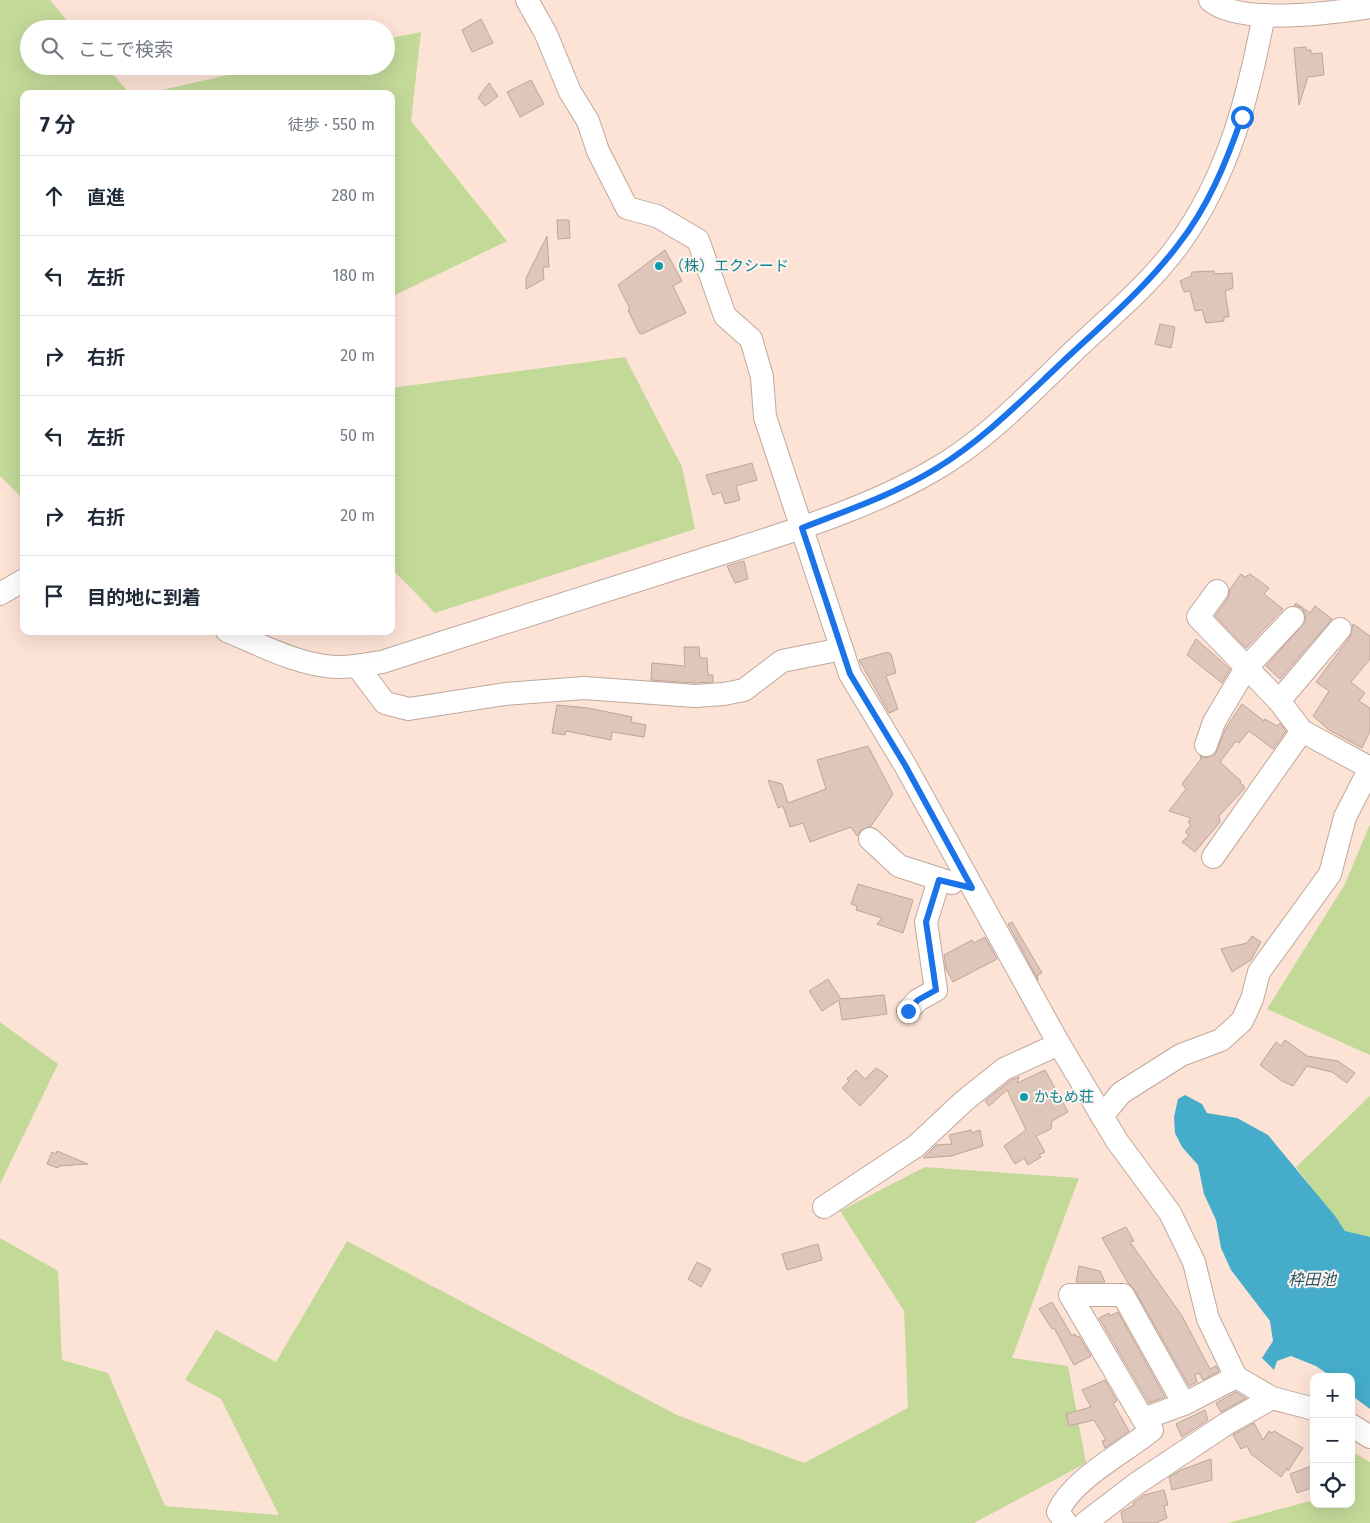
<!DOCTYPE html>
<html lang="ja">
<head>
<meta charset="utf-8">
<style>
	:root { --surface:#fff; --page:#f6f6f7; --text:#1f2937; --muted:#747a83; --line:#e0e1e3 }
	body { margin:0; font-family:"Fira Sans","Noto Sans JP",sans-serif; background:var(--page); color:var(--text) }
	.controls { position:absolute; right:15px; bottom:15px; display:grid; overflow:hidden; border-radius:10px; box-shadow:0 5px 20px #0002 }
	.controls button { width:45px; height:45px; display:grid; place-items:center; padding:0; border:0; border-bottom:1px solid var(--line); background:var(--surface); color:var(--text); font:25px sans-serif }
	.stop { position:absolute; width:15px; height:15px; margin:-11px; border:4px solid #1a73e8; border-radius:50%; background:#fff }
	.stop.end { background:#1a73e8; border-color:#fff; box-shadow:0 1px 5px #0008 }
	.list { margin:0; padding:0; list-style:none }
	h2 { display:flex; justify-content:space-between; align-items:center; height:65px; margin:0; padding:0 20px; font-size:21px }
	h2 small { font-size:16px; font-weight:400; color:var(--muted) }
	.list li { display:grid; grid-template-columns:32px 1fr auto; gap:15px; align-items:center; box-sizing:border-box; height:80px; padding:0 20px; border-top:1px solid var(--line) }
	.list b { display:block; font-size:19px; white-space:nowrap }
	.list em { font-size:16px; font-style:normal; color:var(--muted) }
	.icon { flex:none; width:28px; height:28px; fill:none; stroke:currentColor; stroke-width:2; stroke-linecap:round; stroke-linejoin:round }
	.map { position:relative; flex:none; width:1370px; height:1523px; overflow:hidden }
	.search { position:absolute; background:var(--surface); box-shadow:0 5px 20px #0002; left:20px; top:20px; width:375px; height:55px; display:flex; align-items:center; gap:12px; box-sizing:border-box; padding:0 18px; border-radius:28px; color:var(--muted); font-size:19px }
	.panel { position:absolute; background:var(--surface); box-shadow:0 5px 20px #0002; left:20px; top:90px; width:375px; height:545px; border-radius:10px }
	.map>svg:first-child { display:block }
	.green { fill:#c3d998 }
	.water { fill:#45adca }
	.building { fill:#dfc6ba; stroke:#bda599 }
	.lines { fill:none; stroke-linecap:round; stroke-linejoin:round }
	.minor-casing { stroke:#c0a89c; stroke-width:24 }
	.minor { stroke:#fff; stroke-width:22 }
	.route { stroke:#1a73e8; stroke-width:6 }
	.culture-dot { fill:#0f9aa8; stroke:#fef4ef; stroke-width:2 }
	.labels { text-anchor:middle; dominant-baseline:central; stroke-width:4; stroke-linejoin:round; paint-order:stroke }
	.culture-label { font-size:15px; fill:#0d838f; stroke:#fef4ef; text-anchor:start }
	.water-label { font-size:16px; font-style:italic; fill:#2a5663; stroke:#fef4ef }
</style>
</head>
<body>
<div class="map">
<svg width="1370" height="1523" viewBox="0 0 1370 1523">
	<rect width="100%" height="100%" fill="#fce3d6"/>
	<g class="green">
		<polygon points="0,0 50,0 74,29 29,29 29,66 106,66 130,94 24,94 24,500 0,476"/>
		<polygon points="421,32 411,121 507,241 391,297 391,94 145,94 267,66 386,66 386,39"/>
		<polygon points="625,357 682,467 695,529 435,613 391,568 391,388"/>
		<polygon points="1370,824 1370,1055 1267,1009 1345,884"/>
		<polygon points="0,1022 58,1064 0,1184"/>
		<polygon points="1370,1096 1370,1243 1345,1231 1296,1167"/>
		<polygon points="925,1167 1079,1178 1012,1358 1068,1366 1086,1463 974,1523 0,1523 0,1238 58,1271 62,1360 108,1373 165,1506 279,1515 221,1399 185,1380 216,1330 276,1362 347,1241 677,1415 804,1463 908,1408 904,1311 840,1211"/>
		<polygon points="1351,1451 1370,1462 1370,1523 1228,1523 1314,1500 1314,1504 1351,1504"/>
	</g>
	<polygon class="water" points="1185,1095 1202,1104 1207,1113 1237,1118 1268,1135 1335,1216 1345,1231 1370,1237 1370,1409 1351,1395 1351,1377 1332,1377 1316,1366 1291,1356 1277,1361 1274,1370 1262,1358 1273,1341 1270,1321 1231,1270 1221,1248 1216,1220 1204,1194 1198,1165 1182,1147 1175,1133 1174,1117 1178,1099"/>
	<g class="building">
		<polygon points="481,19 493,43 472,52 462,30"/>
		<polygon points="1306,47 1306,50 1311,50 1311,54 1322,53 1324,75 1308,77 1299,105 1294,48"/>
		<polygon points="531,80 544,104 520,117 507,92"/>
		<polygon points="489,83 498,96 485,106 478,98"/>
		<polygon points="557,220 569,220 570,238 558,239"/>
		<polygon points="547,236 549,267 543,267 544,279 526,289 526,278"/>
		<polygon points="665,250 682,281 673,286 686,313 642,334 639,333 628,310 630,309 618,285"/>
		<polygon points="1214,271 1214,274 1232,273 1233,288 1225,291 1229,317 1224,317 1224,321 1206,323 1202,310 1195,311 1190,291 1184,292 1180,281 1191,276 1192,272"/>
		<polygon points="1160,324 1175,327 1171,348 1155,344"/>
		<polygon points="752,463 757,480 736,486 740,500 725,504 721,492 713,495 706,475"/>
		<polygon points="744,561 748,579 735,583 727,566"/>
		<polygon points="1241,574 1245,577 1250,574 1269,588 1264,594 1283,609 1246,648 1215,616 1228,598 1230,589"/>
		<polygon points="1296,603 1310,613 1315,606 1332,619 1280,679 1266,666 1306,621 1305,614 1302,608 1294,605"/>
		<polygon points="1353,624 1370,636 1370,659 1351,682 1365,693 1359,701 1370,708 1370,731 1362,748 1329,730 1313,716 1329,691 1316,682 1350,637"/>
		<polygon points="1196,639 1230,669 1222,683 1187,655"/>
		<polygon points="684,647 699,647 700,658 707,658 708,675 713,675 713,682 695,683 651,680 652,663 685,666"/>
		<polygon points="888,652 891,654 896,673 886,676 898,709 889,713 859,660"/>
		<polygon points="1242,704 1264,721 1265,719 1277,726 1280,723 1286,731 1273,749 1249,731 1239,743 1236,741 1220,762 1241,781 1240,783 1244,786 1244,789 1219,816 1220,822 1195,852 1182,842 1189,835 1185,832 1191,825 1188,822 1191,818 1169,811 1186,789 1182,784 1201,759 1200,756 1208,758 1215,755 1226,728"/>
		<polygon points="557,705 588,708 632,717 631,722 646,725 644,737 612,732 611,740 566,731 565,735 552,733"/>
		<polygon points="868,746 893,794 871,826 861,830 857,836 851,827 810,842 803,823 790,827 783,806 778,808 768,780 782,784 788,803 826,789 817,760"/>
		<polygon points="858,884 913,900 903,933 877,924 882,918 856,910 857,906 851,904"/>
		<polygon points="1012,922 1042,973 1037,976 1038,980 1008,924"/>
		<polygon points="1252,936 1261,942 1251,960 1232,972 1221,949 1247,943"/>
		<polygon points="985,937 997,959 953,982 946,969 944,955 972,940 974,943"/>
		<polygon points="828,979 841,999 884,995 887,1014 842,1020 839,1000 822,1011 809,991"/>
		<polygon points="1285,1040 1307,1056 1338,1061 1355,1073 1347,1083 1332,1072 1307,1066 1293,1086 1282,1081 1260,1065 1276,1042 1281,1046"/>
		<polygon points="876,1068 888,1076 860,1106 842,1088 849,1081 847,1079 856,1070 865,1079"/>
		<polygon points="1045,1070 1068,1112 1052,1121 1051,1129 1036,1136 1045,1152 1039,1155 1041,1157 1028,1165 1024,1158 1015,1164 1004,1146 1026,1130 1007,1090 989,1106 985,1101 1011,1080 1019,1077 1017,1083"/>
		<polygon points="971,1130 972,1133 980,1130 983,1146 951,1156 923,1158 936,1145 952,1144 949,1135"/>
		<polygon points="57,1151 88,1164 59,1166 58,1168 47,1164 52,1152 56,1154"/>
		<polygon points="1126,1227 1134,1241 1130,1242 1182,1316 1210,1369 1216,1366 1219,1371 1203,1380 1199,1373 1195,1375 1197,1382 1189,1386 1134,1289 1128,1283 1102,1238"/>
		<polygon points="818,1244 822,1260 787,1270 782,1254"/>
		<polygon points="697,1262 711,1269 701,1287 688,1279"/>
		<polygon points="1079,1266 1100,1271 1105,1282 1076,1282"/>
		<polygon points="1052,1302 1072,1336 1075,1334 1077,1337 1079,1336 1091,1356 1074,1365 1054,1328 1052,1329 1039,1309"/>
		<polygon points="1118,1312 1165,1397 1149,1403 1099,1318 1109,1313 1110,1316"/>
		<polygon points="1105,1380 1117,1401 1113,1403 1129,1431 1105,1448 1102,1441 1106,1440 1094,1420 1069,1426 1066,1414 1091,1407 1082,1390"/>
		<polygon points="1236,1392 1246,1398 1221,1412 1216,1403"/>
		<polygon points="1205,1410 1208,1420 1182,1437 1176,1424"/>
		<polygon points="1254,1423 1263,1440 1269,1431 1272,1433 1274,1431 1303,1448 1288,1471 1287,1468 1281,1477 1251,1454 1247,1446 1241,1449 1233,1435"/>
		<polygon points="1211,1459 1212,1480 1172,1490 1169,1477 1181,1470"/>
		<polygon points="1314,1465 1314,1487 1297,1493 1290,1474"/>
		<polygon points="1164,1490 1168,1505 1164,1506 1167,1518 1156,1523 1123,1523 1121,1512 1134,1505 1133,1503 1144,1495"/>
	</g>
	<g class="lines">
		<g class="minor-casing">
			<g id="minor">
				<polyline points="527,0 546,34 570,92 588,121 598,151 627,208 657,216 698,240 725,316 751,339 762,377 765,417 850,674 905,765 1059,1044 1117,1141 1170,1213 1194,1262 1208,1319 1236,1377 1272,1398 1314,1409"/>
				<path d="M1210,0C1239,26 1332,13 1370,7"/>
				<polyline points="0,594 24,580"/>
				<path d="M227,631C261,645 298,665 336,667C351,668 367,664 382,662C484,629 586,597 689,564C772,537 858,514 934,470C988,439 1032,391 1077,348C1112,315 1151,283 1179,244C1229,175 1248,97 1264,15"/>
				<polyline points="357,666 385,703 409,709 505,694 584,688 695,696 724,694 744,690 782,661 842,649"/>
				<polyline points="1279,701 1340,629"/>
				<polyline points="1206,745 1214,722 1246,668 1293,618"/>
				<polyline points="870,839 899,866 952,883"/>
				<polyline points="1213,857 1302,731"/>
				<polyline points="908,1011 918,1000 936,990 926,922 939,880"/>
				<polyline points="1102,1116 1121,1093 1181,1055 1221,1040 1242,1021 1252,999 1259,972 1330,874 1345,817 1370,768 1302,731 1279,701 1198,617 1217,591"/>
				<polyline points="824,1207 916,1146 964,1101 1004,1069 1059,1044"/>
				<polyline points="1184,1404 1123,1295 1070,1295 1143,1419 1184,1404 1236,1377"/>
				<polyline points="1351,1425 1370,1437"/>
				<path d="M1066,1523L1058,1512C1072,1479 1124,1453 1152,1430L1143,1419"/>
				<polyline points="1085,1523 1136,1484 1226,1424 1272,1398"/>
			</g>
		</g>
		<use href="#minor" class="minor"/>
	</g>
	<g class="lines">
		<path class="route" d="M908,1011L918,1000L936,990L926,922L939,880L972,888L905,765L850,674L802,528C848,510 895,494 937,468C981,441 1018,404 1055,369C1097,329 1143,291 1178,245C1208,207 1226,163 1242,117"/>
	</g>
	<g class="culture-dot">
		<circle cx="659" cy="266" r="5"/>
		<circle cx="1024" cy="1097" r="5"/>
	</g>
	<g class="labels">
		<g class="culture-label">
			<text x="669" y="266">（株）エクシード</text>
			<text x="1034" y="1097">かもめ荘</text>
		</g>
		<g class="water-label">
			<text x="1312" y="1279">枠田池</text>
		</g>
	</g>
</svg>
<div class="controls">
<button>+</button>
<button>−</button>
<button><svg class="icon" aria-label="locate" viewBox="0 0 24 24"><circle cx="12" cy="12" r="6"/><path d="M12 2v4M12 18v4M2 12h4M18 12h4"/></svg></button>
</div>
<div class="stop" style="left:1242px;top:117px"></div>
<div class="stop end" style="left:908px;top:1011px"></div>
<div class="search"><svg class="icon" aria-label="search" viewBox="0 0 24 24"><circle cx="10" cy="10" r="6"/><path d="M15 15l6 6"/></svg>ここで検索</div>
<section class="panel">
<h2>7 分<small>徒歩 · 550 m</small></h2>
<ul class="list">
<li><svg class="icon" aria-label="ahead" viewBox="0 0 24 24"><path d="M12 20V5M6 11l6-6 6 6"/></svg><div><b>直進</b></div><em>280 m</em></li>
<li><svg class="icon" aria-label="left" viewBox="0 0 24 24"><path d="M17 20v-9H6M10 6l-5 5 5 5"/></svg><div><b>左折</b></div><em>180 m</em></li>
<li><svg class="icon" aria-label="right" viewBox="0 0 24 24"><path d="M7 20v-9h11M14 6l5 5-5 5"/></svg><div><b>右折</b></div><em>20 m</em></li>
<li><svg class="icon" aria-label="left" viewBox="0 0 24 24"><path d="M17 20v-9H6M10 6l-5 5 5 5"/></svg><div><b>左折</b></div><em>50 m</em></li>
<li><svg class="icon" aria-label="right" viewBox="0 0 24 24"><path d="M7 20v-9h11M14 6l5 5-5 5"/></svg><div><b>右折</b></div><em>20 m</em></li>
<li><svg class="icon" aria-label="arrive" viewBox="0 0 24 24"><path d="M6 21V4h12l-3 4 3 4H6"/></svg><div><b>目的地に到着</b></div></li>
</ul>
</section>
</div>
</body>
</html>
